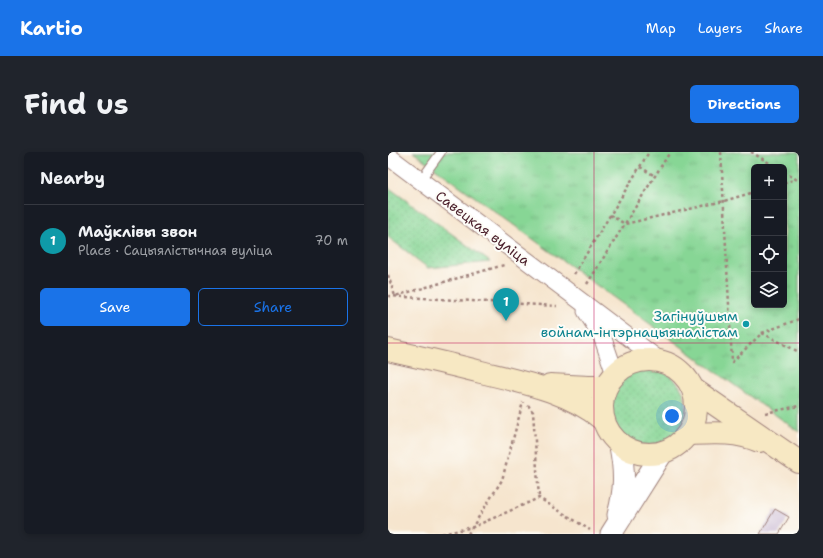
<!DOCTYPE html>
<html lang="en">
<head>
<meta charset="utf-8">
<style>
	:root { --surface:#171b24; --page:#20242c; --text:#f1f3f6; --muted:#9ea1a6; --line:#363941; --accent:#1a73e8 }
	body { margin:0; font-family:"Shantell Sans",sans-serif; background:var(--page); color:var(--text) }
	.controls { position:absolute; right:12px; top:12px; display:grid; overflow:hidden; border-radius:6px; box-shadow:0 2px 6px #0003 }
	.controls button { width:36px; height:36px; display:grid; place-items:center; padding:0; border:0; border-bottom:1px solid var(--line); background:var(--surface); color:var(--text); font:20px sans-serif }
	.you { position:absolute; left:284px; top:264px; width:14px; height:14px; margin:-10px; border:3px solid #fff; border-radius:50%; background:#1a73e8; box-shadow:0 0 0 6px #1a73e833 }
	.badge { display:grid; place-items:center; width:26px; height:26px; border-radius:50%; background:var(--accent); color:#fff; font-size:13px; font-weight:700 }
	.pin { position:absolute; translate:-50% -33px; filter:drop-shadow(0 1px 2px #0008) }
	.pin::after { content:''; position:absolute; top:21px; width:14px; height:12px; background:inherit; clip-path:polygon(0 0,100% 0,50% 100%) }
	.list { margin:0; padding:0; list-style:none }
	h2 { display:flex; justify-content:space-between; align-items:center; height:52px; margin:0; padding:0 16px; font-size:17px }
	h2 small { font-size:13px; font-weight:400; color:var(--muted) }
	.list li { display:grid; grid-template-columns:26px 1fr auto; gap:12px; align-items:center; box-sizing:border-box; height:72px; padding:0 16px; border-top:1px solid var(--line) }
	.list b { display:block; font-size:15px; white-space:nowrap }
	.list p { margin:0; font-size:13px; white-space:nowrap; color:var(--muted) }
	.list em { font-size:13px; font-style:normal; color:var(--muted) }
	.actions { display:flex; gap:8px; padding:12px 16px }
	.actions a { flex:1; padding:9px 0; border:1px solid var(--accent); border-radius:6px; text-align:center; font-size:14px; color:var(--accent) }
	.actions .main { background:var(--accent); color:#fff }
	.icon { flex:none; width:22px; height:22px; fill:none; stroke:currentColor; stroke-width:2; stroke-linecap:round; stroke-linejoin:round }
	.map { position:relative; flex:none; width:411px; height:382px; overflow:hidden; border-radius:6px }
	header { display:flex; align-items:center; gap:24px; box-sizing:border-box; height:56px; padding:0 20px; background:var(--accent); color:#fff }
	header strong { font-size:19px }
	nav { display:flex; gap:22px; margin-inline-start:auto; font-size:14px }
	.intro { display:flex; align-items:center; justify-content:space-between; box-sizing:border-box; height:96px; padding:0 24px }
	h1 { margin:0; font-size:28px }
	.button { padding:10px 18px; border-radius:6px; background:var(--accent); color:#fff; font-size:14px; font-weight:700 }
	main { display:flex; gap:24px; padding:0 24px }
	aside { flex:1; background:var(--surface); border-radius:6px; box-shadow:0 2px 6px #0003 }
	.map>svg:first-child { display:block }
	.grass { fill:url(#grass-dots); stroke:#687a60 }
	.park { fill:url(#park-tufts); stroke:#687a60; fill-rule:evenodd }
	.building { fill:#b39cc5 }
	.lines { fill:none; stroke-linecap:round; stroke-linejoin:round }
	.service-casing { stroke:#a0827c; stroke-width:10 }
	.minor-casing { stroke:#a0827c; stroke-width:19 }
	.tertiary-casing { stroke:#a0827c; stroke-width:23 }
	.secondary-casing { stroke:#a0827c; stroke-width:24 }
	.path { stroke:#a0827c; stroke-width:2.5; stroke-dasharray:3 3; stroke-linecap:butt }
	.service { stroke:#fff; stroke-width:8 }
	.minor { stroke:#fff; stroke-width:17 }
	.tertiary { stroke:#fff; stroke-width:21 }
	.secondary { stroke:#f7e8c3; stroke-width:22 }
	.grid { fill:none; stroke:#c2185b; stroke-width:1; stroke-opacity:0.55 }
	.culture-dot { fill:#0f9aa8; stroke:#fdfcf7; stroke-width:1.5 }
	.labels { text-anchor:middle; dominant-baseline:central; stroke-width:4; stroke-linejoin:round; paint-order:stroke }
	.street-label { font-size:14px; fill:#4a1f2b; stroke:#fdfcf7 }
	.culture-label { font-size:14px; fill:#0d838f; stroke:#fdfcf7; text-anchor:end }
</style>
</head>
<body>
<header>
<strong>Kartio</strong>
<nav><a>Map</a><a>Layers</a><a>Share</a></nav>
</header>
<div class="intro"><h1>Find us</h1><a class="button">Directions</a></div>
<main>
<aside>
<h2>Nearby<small></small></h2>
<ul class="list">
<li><span class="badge" style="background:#0f9aa8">1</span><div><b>Маўклівы звон</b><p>Place · Сацыялістычная вуліца</p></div><em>70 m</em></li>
</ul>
<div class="actions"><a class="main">Save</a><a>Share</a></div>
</aside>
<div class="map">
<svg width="411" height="382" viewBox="0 0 411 382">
	<defs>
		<pattern id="grass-dots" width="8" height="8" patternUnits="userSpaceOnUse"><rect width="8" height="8" fill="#87d695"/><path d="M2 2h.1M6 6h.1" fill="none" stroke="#76b781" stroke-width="1.8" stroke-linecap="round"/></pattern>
		<pattern id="park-tufts" width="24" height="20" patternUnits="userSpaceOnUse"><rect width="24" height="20" fill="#87d695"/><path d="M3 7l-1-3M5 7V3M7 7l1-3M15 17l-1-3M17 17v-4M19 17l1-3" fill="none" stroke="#76b781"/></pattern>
	</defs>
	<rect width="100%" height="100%" fill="#fdfcf7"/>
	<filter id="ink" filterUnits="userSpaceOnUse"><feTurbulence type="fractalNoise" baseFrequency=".025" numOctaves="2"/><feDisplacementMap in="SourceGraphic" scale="8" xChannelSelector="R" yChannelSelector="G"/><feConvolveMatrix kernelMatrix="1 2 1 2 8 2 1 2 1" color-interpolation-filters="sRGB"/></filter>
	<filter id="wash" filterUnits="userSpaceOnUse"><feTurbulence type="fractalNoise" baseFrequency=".012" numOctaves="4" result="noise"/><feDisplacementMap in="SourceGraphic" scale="16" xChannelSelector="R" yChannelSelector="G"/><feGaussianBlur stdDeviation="0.9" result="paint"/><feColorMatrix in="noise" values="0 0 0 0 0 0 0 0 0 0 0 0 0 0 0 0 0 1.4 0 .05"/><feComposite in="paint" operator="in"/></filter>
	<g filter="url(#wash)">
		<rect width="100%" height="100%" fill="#f6e5ce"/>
		<g class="grass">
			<polygon points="0,35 102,110 40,116 0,85"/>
			<circle cx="260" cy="255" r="38"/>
		</g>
		<path class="park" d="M25,0H411V280ZM366,15H396V153H366Z"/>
		<g id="blocks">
			<polygon class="building" points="387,357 401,365 391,382 372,382"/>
		</g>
	</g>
	<g filter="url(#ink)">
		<use href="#blocks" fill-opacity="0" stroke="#a0827c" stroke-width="1"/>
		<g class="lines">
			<g class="service-casing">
				<polyline id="service" points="32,29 53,0"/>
			</g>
			<g class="minor-casing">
				<g id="minor">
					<polyline points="0,4 271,208"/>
					<polyline points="198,159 214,184 227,222"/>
				</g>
			</g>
			<g class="tertiary-casing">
				<g id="tertiary">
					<path d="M230,363C237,337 237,321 232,294"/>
					<polyline points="223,382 275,300"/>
				</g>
			</g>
			<g class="secondary-casing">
				<g id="secondary">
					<path d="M0,198C31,205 62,212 93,220C134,230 181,239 214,267"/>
					<circle cx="261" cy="255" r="47"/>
					<polyline points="162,233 201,235 217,235"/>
					<polyline points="305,237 411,310"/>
					<path d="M300,282C324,281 348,279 371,289"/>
				</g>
			</g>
			<g class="path">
				<polyline points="333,0 344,210 374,181 411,167"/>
				<polyline points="363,0 388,15"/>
				<polyline points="252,15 267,24"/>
				<polyline points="396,20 411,29"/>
				<polyline points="396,31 408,27"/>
				<polyline points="222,63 237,72 336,49 366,40"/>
				<polyline points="186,122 261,0"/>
				<polyline points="0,123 7,144 116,113"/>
				<polyline points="199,132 282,0"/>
				<polyline points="0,144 169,154"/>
				<polyline points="374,181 411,200"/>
				<polyline points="140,253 145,260 151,346"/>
				<polyline points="377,261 411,254"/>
				<polyline points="54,382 85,375 151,346 202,378"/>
				<polyline points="80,382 114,328 135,250"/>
			</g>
			<use href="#service" class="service"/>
			<use href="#minor" class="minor"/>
			<use href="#tertiary" class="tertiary"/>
			<use href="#secondary" class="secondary"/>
		</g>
	</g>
	<path class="grid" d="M206,0V382M0,191H411"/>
	<circle class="culture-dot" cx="358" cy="172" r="4"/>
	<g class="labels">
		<g class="street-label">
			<text transform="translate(95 76) rotate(37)">Савецкая вуліца</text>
		</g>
		<g class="culture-label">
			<text x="350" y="164">Загінуўшым<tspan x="350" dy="16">войнам-інтэрнацыяналістам</tspan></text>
		</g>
	</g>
</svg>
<div class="controls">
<button>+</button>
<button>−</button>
<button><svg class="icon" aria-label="locate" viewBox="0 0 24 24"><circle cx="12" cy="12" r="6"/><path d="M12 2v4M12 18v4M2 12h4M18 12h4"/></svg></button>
<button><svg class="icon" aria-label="layers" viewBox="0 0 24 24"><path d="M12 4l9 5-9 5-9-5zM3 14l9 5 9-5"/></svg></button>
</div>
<div class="you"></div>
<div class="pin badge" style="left:118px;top:169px;background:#0f9aa8">1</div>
</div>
</main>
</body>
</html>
